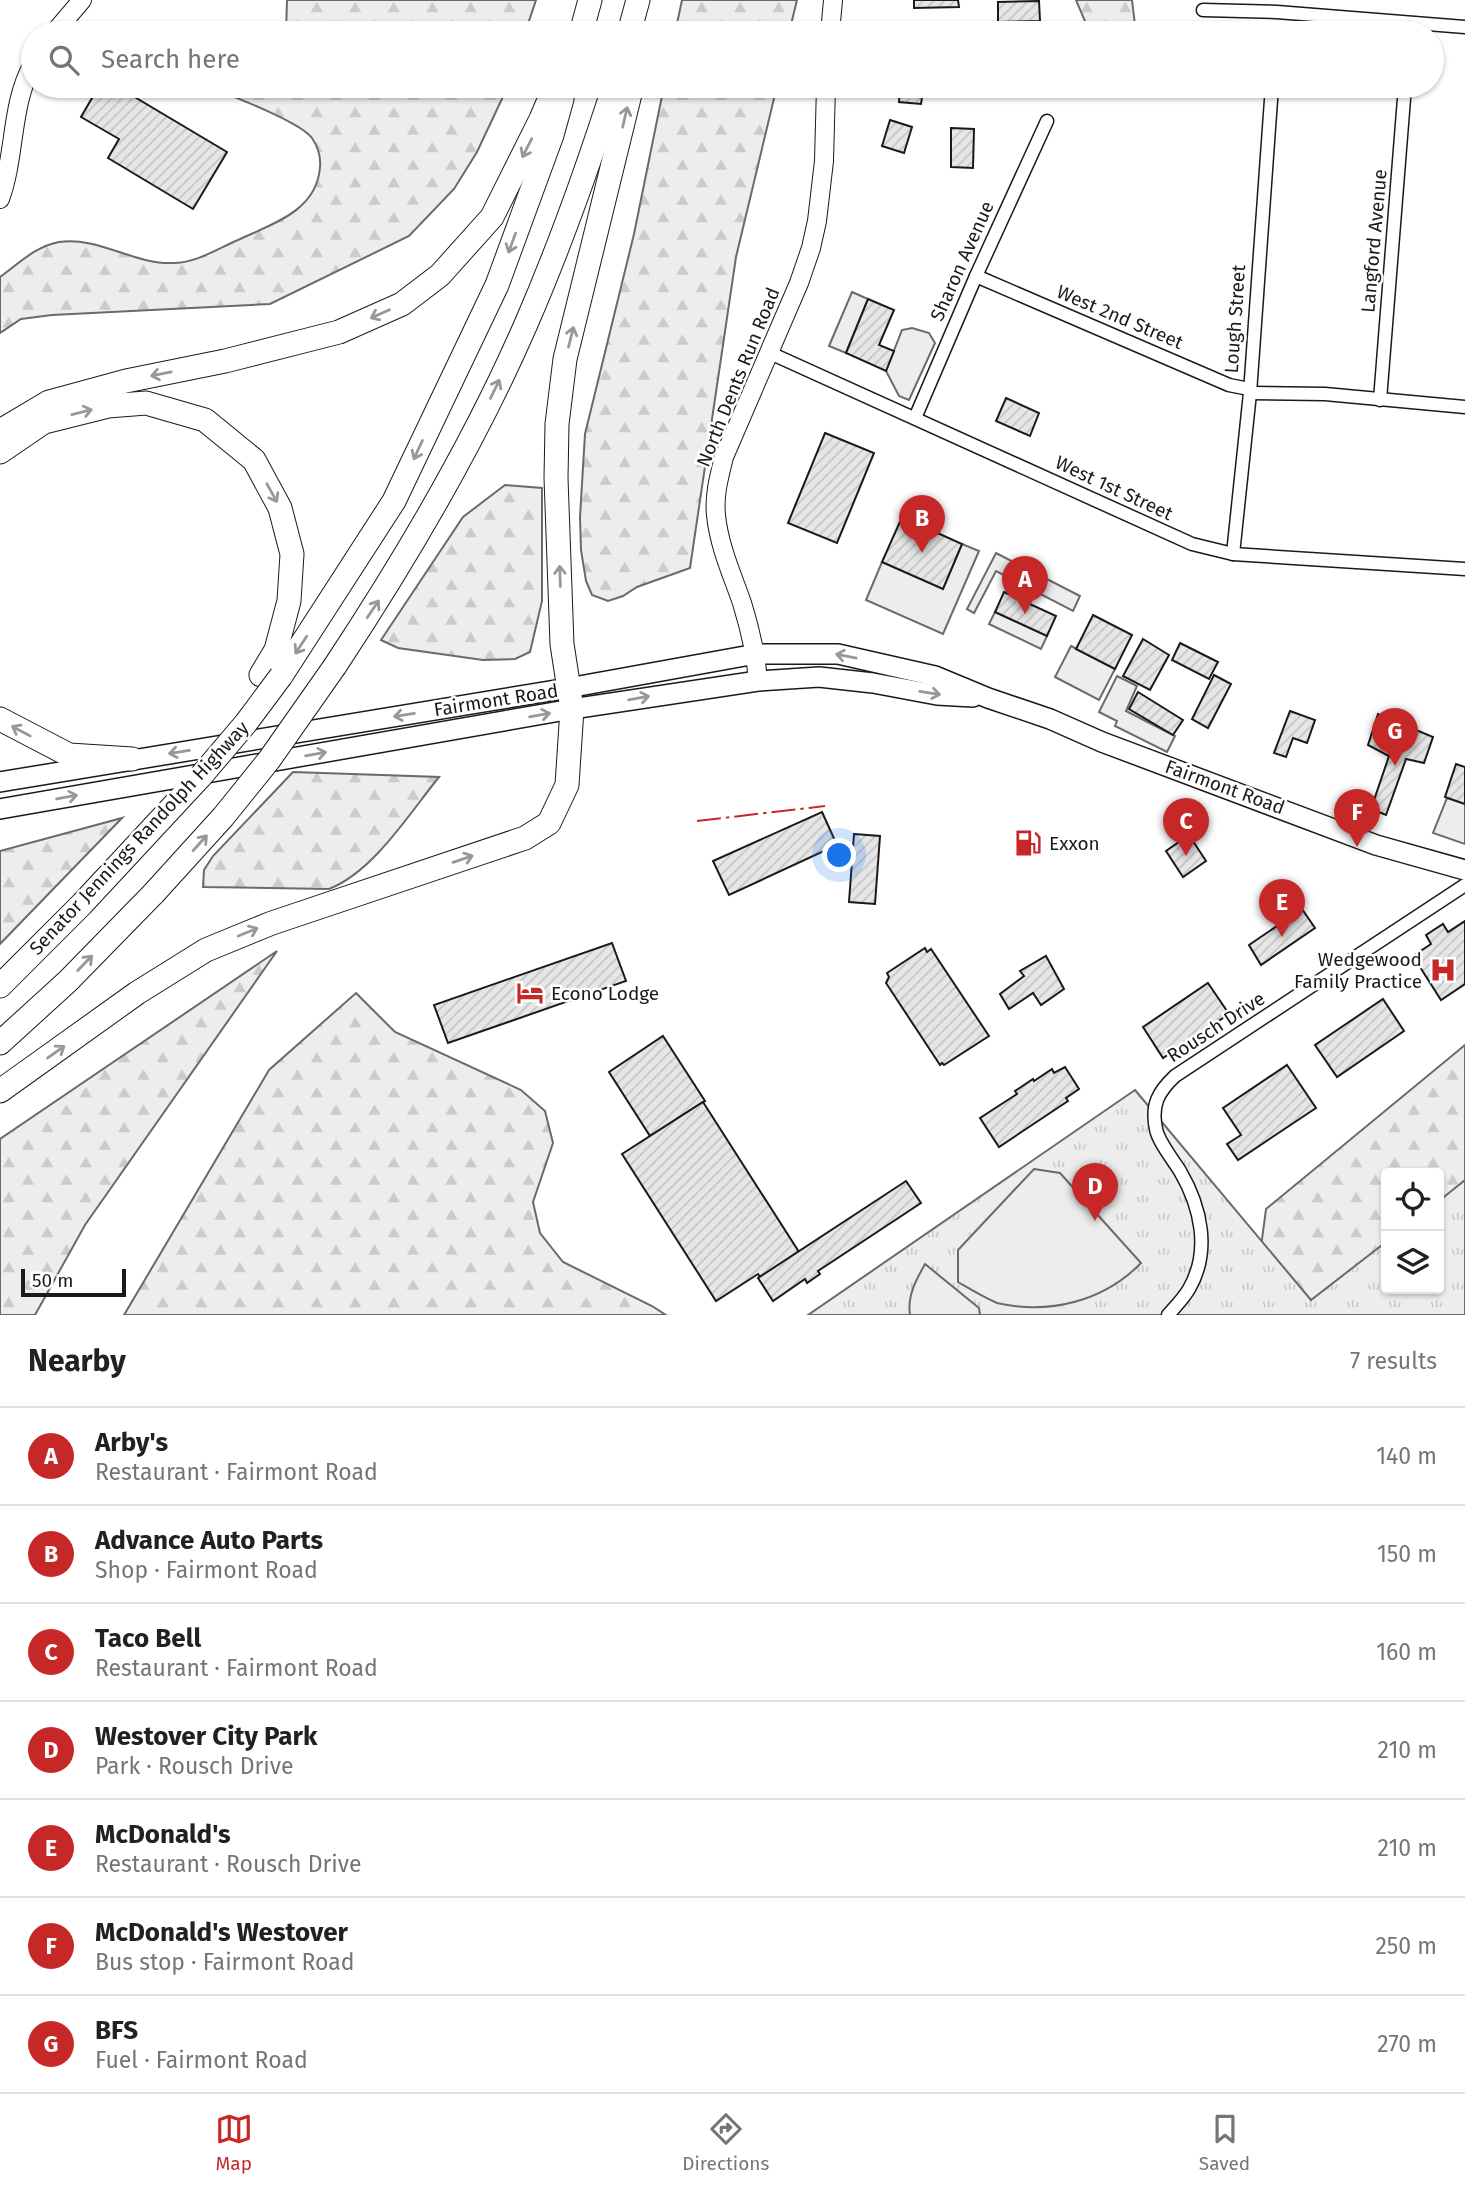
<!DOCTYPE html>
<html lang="en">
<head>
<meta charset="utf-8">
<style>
	:root { --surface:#fff; --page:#f6f6f6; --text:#202124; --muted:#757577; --line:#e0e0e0; --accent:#c62828 }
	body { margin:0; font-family:"Fira Sans",sans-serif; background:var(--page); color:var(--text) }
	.controls { position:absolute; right:21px; bottom:21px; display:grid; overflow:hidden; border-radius:7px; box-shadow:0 2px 5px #0004 }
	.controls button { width:63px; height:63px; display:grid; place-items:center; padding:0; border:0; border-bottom:2px solid var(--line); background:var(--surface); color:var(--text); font:35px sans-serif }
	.scale { position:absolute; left:21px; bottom:18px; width:105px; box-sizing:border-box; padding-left:7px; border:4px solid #1a1a1a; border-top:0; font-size:19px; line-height:24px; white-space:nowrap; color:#1a1a1a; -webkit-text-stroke:5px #fff; paint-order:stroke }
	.you { position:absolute; left:840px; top:856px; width:24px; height:24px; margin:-18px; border:5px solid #fff; border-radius:50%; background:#1a73e8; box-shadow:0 0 0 10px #1a73e833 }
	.badge { display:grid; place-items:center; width:46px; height:46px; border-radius:50%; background:var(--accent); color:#fff; font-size:23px; font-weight:700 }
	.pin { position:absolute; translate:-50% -58px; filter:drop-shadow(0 2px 4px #0008) }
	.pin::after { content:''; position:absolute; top:37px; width:24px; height:21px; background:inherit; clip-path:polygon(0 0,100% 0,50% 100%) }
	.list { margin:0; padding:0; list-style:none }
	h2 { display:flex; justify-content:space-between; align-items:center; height:91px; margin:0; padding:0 28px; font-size:30px }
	h2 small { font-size:23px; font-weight:400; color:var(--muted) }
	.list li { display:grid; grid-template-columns:46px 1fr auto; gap:21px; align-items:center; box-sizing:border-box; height:98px; padding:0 28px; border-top:2px solid var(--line) }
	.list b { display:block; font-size:26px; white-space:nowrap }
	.list p { margin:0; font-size:23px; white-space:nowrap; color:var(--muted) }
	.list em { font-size:23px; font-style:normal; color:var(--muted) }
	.icon { flex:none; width:38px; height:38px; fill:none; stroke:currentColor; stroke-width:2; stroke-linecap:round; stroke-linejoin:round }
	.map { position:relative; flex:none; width:1465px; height:1315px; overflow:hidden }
	.search { position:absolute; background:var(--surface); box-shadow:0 2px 5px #0004; left:21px; right:21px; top:21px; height:77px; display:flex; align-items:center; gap:18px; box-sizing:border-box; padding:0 24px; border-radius:38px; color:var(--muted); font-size:26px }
	.sheet { height:777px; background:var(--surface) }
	nav { display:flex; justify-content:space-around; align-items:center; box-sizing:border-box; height:98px; border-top:2px solid var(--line); background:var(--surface); font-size:19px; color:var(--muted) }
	nav a { display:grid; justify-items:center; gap:4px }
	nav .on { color:var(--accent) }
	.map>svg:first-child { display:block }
	.forest { fill:url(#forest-firs); stroke:#6a6a6a; stroke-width:2; fill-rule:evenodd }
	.park { fill:url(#park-tufts); stroke:#6a6a6a; stroke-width:2 }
	.pitch { fill:#ededed; stroke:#6a6a6a; stroke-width:2 }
	.building { fill:url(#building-hatch); stroke:#1a1a1a; stroke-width:2 }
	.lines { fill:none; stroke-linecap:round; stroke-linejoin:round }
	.street-casing { stroke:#1a1a1a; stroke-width:15 }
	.secondary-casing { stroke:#1a1a1a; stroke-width:20 }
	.primary-casing { stroke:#1a1a1a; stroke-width:22 }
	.highway-casing { stroke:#1a1a1a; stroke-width:25 }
	.street { stroke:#fff; stroke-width:12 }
	.secondary { stroke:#fff; stroke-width:18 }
	.primary { stroke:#fff; stroke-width:19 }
	.highway { stroke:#fff; stroke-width:23 }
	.highway-bridge-casing { stroke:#1a1a1a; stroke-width:25; stroke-linecap:butt }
	.highway-bridge { stroke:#fff; stroke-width:23 }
	.power { stroke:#c62828; stroke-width:2; stroke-dasharray:24 5 3.5 5; stroke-linecap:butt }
	.oneway { stroke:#989898 }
	.labels { text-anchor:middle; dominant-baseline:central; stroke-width:5; stroke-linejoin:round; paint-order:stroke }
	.street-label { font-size:19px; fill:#1a1a1a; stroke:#fff }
	.poi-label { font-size:19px; fill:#1a1a1a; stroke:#fff; text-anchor:start }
</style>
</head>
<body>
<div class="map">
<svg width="1465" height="1315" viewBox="0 0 1465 1315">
	<defs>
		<pattern id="forest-firs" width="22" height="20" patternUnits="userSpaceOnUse" patternTransform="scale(1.75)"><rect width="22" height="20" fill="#ededed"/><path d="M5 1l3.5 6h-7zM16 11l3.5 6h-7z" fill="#cbcbcb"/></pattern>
		<pattern id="park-tufts" width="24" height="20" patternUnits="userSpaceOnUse" patternTransform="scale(1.75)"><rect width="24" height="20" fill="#ededed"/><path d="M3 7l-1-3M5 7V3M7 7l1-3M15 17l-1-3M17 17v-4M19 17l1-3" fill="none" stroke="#cbcbcb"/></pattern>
		<pattern id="building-hatch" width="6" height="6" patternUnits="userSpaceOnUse" patternTransform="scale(1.75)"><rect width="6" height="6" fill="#e6e6e6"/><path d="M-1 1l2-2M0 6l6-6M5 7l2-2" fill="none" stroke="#c5c5c5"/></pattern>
	</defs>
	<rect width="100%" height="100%" fill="#fff"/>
	<g class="forest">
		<polygon points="287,0 536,0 525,33 286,33"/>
		<polygon points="682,0 797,0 789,33 675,33"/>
		<polygon points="1076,0 1132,0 1136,33 1090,33"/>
		<path d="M207,86H508L477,152L454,189L409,236L270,304L52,315L21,319L0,333V277C18,264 36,246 59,242C98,236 135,265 173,263C196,263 217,249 238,240C272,224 317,211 320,167C321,156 318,147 312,138C299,121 229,95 207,86Z"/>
		<polygon points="664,86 777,86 736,257 690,568 637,587 623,596 608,601 592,595 586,581 581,550 580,517 585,434 634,234"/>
		<polygon points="505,485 542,488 542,601 530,652 515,659 483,660 398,648 381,640 463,517"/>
		<path d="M293,772L439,777C409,814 373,872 329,889L203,887L204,870L213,856Z"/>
		<polygon points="122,818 0,944 0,851"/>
		<polygon points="277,951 85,1225 35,1315 0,1315 0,1139"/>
		<polygon points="356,993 395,1032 521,1090 545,1111 553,1143 533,1202 540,1233 563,1262 652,1306 666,1315 124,1315 269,1070"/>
		<path d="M1465,1045V1315H1258L1257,1277L1266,1209ZM1386,1173H1439V1289H1386Z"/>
	</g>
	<polygon class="park" points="1135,1090 1311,1300 1386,1242 1386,1289 1439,1289 1439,1201 1465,1180 1465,1315 808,1315"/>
	<g class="pitch">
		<polygon points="852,292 868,299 846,353 829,346"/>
		<polygon points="912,328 929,333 935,343 909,400 899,396 886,371 902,330"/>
		<polygon points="962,544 979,551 943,634 866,600 882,562 943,589"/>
		<polygon points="996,553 1080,596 1073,611 996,571 974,613 967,609"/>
		<polygon points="995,612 1047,636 1041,649 989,624"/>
		<polygon points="1071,646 1115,669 1099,700 1055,677"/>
		<polygon points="1117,676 1137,686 1126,711 1175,736 1167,752 1115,726 1117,721 1099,712"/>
		<polygon points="1447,798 1465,804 1465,844 1433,833"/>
		<path d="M1034,1169L1060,1173L1141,1263C1104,1301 1050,1315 997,1303C983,1297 970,1289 958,1282V1250Z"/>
		<path d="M925,1264L979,1308L980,1315H910C907,1296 916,1280 925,1264Z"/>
	</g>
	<g class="building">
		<polygon points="914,0 958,0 959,7 914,8"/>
		<polygon points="1039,1 1040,21 998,22 998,2"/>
		<polygon points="930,22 946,24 945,33 929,33"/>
		<polygon points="99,86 116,86 227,152 193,209 108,158 119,139 81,117"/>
		<polygon points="900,86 934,86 933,92 923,91 921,104 899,102"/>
		<polygon points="890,120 912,127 904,153 882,146"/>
		<polygon points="951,128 974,129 973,168 951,167"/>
		<polygon points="868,299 894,310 879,345 894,351 886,371 846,353"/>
		<polygon points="1006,398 1039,413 1030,436 996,421"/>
		<polygon points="825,433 874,453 837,543 788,523"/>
		<polygon points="902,517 962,544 943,589 882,562"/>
		<polygon points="1004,592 1056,616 1047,636 995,612"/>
		<polygon points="1093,615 1132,635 1115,669 1076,649"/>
		<polygon points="1143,639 1169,655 1150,690 1123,676"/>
		<polygon points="1180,643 1218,662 1209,679 1172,660"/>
		<polygon points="1214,675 1231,684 1208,728 1192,719"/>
		<polygon points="1138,692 1183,720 1173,735 1129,709"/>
		<polygon points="1290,711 1315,720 1307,743 1293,738 1286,757 1274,753"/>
		<polygon points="1378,714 1433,737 1424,763 1406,759 1386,815 1371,809 1389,756 1368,745"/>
		<polygon points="1456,764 1465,767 1465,804 1445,797"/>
		<polygon points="822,812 837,845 729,895 713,861"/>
		<polygon points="854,834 880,836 875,904 849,902"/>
		<polygon points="1189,835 1206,861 1183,877 1166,851"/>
		<polygon points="1302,909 1315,928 1261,965 1249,945"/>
		<polygon points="1465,921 1465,984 1441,1000 1413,956 1431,944 1426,935 1443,924 1448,932"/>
		<polygon points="612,943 626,981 448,1043 434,1005"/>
		<polygon points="925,948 927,952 931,949 989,1036 944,1065 942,1063 940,1065 886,983 889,977 887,973"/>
		<polygon points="1046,956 1064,989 1041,1005 1033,993 1009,1009 1000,994 1024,976 1020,971"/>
		<polygon points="1208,983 1229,1014 1163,1058 1143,1027"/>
		<polygon points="1383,999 1404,1031 1337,1077 1315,1045"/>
		<polygon points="663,1036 705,1101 650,1136 609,1072"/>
		<polygon points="1287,1065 1316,1108 1238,1160 1227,1144 1241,1135 1223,1108"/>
		<polygon points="1065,1067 1079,1089 1066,1098 1068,1101 999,1147 980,1118 1017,1094 1015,1091 1033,1079 1034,1081 1052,1069 1054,1073"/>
		<polygon points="703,1102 799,1252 760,1277 758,1274 716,1301 622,1154"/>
		<polygon points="906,1181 921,1203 818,1271 820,1274 807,1283 805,1279 773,1301 758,1278"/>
	</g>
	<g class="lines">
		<g class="street-casing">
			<g id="street">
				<polyline points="1203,10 1277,12 1465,27"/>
				<polyline points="976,276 1229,385 1249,389"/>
				<polyline points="770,353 1192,544 1233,554 1465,569"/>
				<polyline points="1250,393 1325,394 1465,407"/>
				<polyline points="1380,400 1405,86"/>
				<polyline points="915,418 976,276 1047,121"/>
				<polyline points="1233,554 1250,393 1272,86"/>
				<path d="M1168,1315C1175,1307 1183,1299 1189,1289C1211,1251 1201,1207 1180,1171C1173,1160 1158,1141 1156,1129C1151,1105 1158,1092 1175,1076L1465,885"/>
			</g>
		</g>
		<g class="secondary-casing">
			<g id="secondary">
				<polyline points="54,33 82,0"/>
				<polyline points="830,33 833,0"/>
				<path d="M0,199C16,155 10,105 33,64"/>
				<path d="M758,681C756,654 750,629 742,603C732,574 719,546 716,515C714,495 719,477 724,457L799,283L811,248L817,221L824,161L826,86"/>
			</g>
		</g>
		<g class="primary-casing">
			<g id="primary">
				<polyline points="0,782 568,688 756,654 838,654 935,676 988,698 1050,719 1102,742 1376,845 1465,870"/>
				<polyline points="0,809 572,709 758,681 819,677 873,683 937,695 973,697"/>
			</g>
		</g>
		<g class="highway-casing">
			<g id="highway">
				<polyline points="581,33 590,0"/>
				<polyline points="629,33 638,0"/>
				<polyline points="0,431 49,402 126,381 225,361 339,332 402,304 440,275 492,217 541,119 555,86"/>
				<polyline points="0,452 44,422 108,406 146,403 205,420 254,460 280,508 292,554 289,601 276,650 261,675"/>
				<path d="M335,666C407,557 474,444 526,324C560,246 588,167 614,86"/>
				<polyline points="281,676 394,501 497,285 552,135 562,99"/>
				<polyline points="0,719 69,755 132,759"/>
				<polyline points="0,986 82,904 201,776"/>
				<polyline points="0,1043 68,981 154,893"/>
				<polyline points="0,1091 137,993 206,950 272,923 525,838 549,823 567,785 572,709 562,644 556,478 557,424 565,359 632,86"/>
			</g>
		</g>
		<use href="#street" class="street"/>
		<use href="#secondary" class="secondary"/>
		<use href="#primary" class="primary"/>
		<use href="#highway" class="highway"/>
		<g class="highway-bridge-casing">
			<g id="highway-bridge">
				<polyline points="201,776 246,723 281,676"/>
				<polyline points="154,893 223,817 269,760 335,666"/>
			</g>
		</g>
		<use href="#highway-bridge" class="highway-bridge"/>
		<polyline class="power" points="697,821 825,806"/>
	</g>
	<defs><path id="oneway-shaft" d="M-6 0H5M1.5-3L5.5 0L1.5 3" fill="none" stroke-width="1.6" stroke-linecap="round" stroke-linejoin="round" transform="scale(1.75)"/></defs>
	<g class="oneway">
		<use href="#oneway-shaft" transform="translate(625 117) rotate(-77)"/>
		<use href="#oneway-shaft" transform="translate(527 148) rotate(117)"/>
		<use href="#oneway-shaft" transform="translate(512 243) rotate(110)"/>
		<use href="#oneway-shaft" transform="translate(380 314) rotate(156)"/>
		<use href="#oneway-shaft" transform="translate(571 337) rotate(-76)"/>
		<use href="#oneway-shaft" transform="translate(161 374) rotate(169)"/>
		<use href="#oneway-shaft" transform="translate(495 389) rotate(-64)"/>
		<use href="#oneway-shaft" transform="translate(82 412) rotate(-14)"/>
		<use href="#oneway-shaft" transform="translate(418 450) rotate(115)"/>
		<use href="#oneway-shaft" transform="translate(272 493) rotate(61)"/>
		<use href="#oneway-shaft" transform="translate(560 576) rotate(-92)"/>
		<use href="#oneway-shaft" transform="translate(373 609) rotate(-56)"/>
		<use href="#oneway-shaft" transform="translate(301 645) rotate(123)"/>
		<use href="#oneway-shaft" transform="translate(846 656) rotate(-169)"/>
		<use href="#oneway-shaft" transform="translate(930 693) rotate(9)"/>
		<use href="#oneway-shaft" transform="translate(639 698) rotate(-10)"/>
		<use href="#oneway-shaft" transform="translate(404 715) rotate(171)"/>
		<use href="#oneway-shaft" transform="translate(540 715) rotate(-10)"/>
		<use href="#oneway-shaft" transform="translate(21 731) rotate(-152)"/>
		<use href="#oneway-shaft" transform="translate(179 752) rotate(171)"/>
		<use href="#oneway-shaft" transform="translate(316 754) rotate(-10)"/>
		<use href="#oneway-shaft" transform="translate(67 797) rotate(-10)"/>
		<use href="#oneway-shaft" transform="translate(200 843) rotate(-48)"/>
		<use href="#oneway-shaft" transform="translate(463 859) rotate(-19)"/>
		<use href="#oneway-shaft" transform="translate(248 932) rotate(-22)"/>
		<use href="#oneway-shaft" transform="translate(85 963) rotate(-46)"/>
		<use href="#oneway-shaft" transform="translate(56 1052) rotate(-35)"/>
	</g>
	<defs>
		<g id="fuel-bare" transform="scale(2.1)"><path d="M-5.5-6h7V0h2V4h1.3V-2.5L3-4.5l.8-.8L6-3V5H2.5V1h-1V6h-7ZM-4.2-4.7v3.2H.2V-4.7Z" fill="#c62828" stroke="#fff" stroke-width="2.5" paint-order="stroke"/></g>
		<g id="hospital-bare" transform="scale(2.1)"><path d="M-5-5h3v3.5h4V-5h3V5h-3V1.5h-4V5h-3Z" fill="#c62828" stroke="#fff" stroke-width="2.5" paint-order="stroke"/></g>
		<g id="hotel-bare" transform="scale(2.1)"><path d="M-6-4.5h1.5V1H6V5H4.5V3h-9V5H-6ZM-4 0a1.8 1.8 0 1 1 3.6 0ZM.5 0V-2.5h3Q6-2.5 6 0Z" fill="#c62828" stroke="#fff" stroke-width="2.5" paint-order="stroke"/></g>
	</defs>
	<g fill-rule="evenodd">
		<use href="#fuel-bare" x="1028" y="843"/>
		<use href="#hospital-bare" x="1443" y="970"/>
		<use href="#hotel-bare" x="530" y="993"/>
	</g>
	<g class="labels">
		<g class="street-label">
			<text transform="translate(1374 241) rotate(-85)">Langford Avenue</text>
			<text transform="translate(962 261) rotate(-66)">Sharon Avenue</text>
			<text transform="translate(1120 317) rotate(23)">West 2nd Street</text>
			<text transform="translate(1235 319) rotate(-86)">Lough Street</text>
			<text transform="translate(738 377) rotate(-68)">North Dents Run Road</text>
			<text transform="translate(1114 488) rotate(25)">West 1st Street</text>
			<text transform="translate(496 700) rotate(-9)">Fairmont Road</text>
			<text transform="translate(1225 787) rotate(20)">Fairmont Road</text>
			<text transform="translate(139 838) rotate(-47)">Senator Jennings Randolph Highway</text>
			<text transform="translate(1216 1027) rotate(-33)">Rousch Drive</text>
		</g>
		<g class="poi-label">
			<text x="1049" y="843">Exxon</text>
			<text x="1422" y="959" text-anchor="end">Wedgewood<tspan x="1422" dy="22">Family Practice</tspan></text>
			<text x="551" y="993">Econo Lodge</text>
		</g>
	</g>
</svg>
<div class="controls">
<button><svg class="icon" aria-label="locate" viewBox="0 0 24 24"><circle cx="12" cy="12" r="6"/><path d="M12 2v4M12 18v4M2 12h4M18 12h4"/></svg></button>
<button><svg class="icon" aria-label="layers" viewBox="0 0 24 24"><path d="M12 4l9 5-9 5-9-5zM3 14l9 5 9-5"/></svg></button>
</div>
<div class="scale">50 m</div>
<div class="you"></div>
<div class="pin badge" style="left:1025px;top:614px">A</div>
<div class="pin badge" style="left:922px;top:553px">B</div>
<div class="pin badge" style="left:1186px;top:856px">C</div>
<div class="pin badge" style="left:1095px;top:1221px">D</div>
<div class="pin badge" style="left:1282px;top:937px">E</div>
<div class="pin badge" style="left:1357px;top:847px">F</div>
<div class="pin badge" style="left:1395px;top:766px">G</div>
<div class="search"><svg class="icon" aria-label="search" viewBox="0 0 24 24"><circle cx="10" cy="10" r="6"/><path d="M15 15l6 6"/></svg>Search here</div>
</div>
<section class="sheet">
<h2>Nearby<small>7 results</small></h2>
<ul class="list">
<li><span class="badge">A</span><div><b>Arby's</b><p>Restaurant · Fairmont Road</p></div><em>140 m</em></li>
<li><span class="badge">B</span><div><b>Advance Auto Parts</b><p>Shop · Fairmont Road</p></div><em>150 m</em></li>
<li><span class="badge">C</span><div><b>Taco Bell</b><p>Restaurant · Fairmont Road</p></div><em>160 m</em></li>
<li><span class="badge">D</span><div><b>Westover City Park</b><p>Park · Rousch Drive</p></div><em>210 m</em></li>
<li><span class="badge">E</span><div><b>McDonald's</b><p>Restaurant · Rousch Drive</p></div><em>210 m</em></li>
<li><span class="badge">F</span><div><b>McDonald's Westover</b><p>Bus stop · Fairmont Road</p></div><em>250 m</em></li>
<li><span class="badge">G</span><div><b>BFS</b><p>Fuel · Fairmont Road</p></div><em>270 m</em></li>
</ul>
</section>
<nav>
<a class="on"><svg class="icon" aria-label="map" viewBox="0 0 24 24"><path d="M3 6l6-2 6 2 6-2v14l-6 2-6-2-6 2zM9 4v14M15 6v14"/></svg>Map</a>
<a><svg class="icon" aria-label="directions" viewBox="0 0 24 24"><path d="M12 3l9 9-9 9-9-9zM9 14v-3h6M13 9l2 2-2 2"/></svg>Directions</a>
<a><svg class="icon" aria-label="saved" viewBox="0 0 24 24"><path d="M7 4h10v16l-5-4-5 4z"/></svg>Saved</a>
</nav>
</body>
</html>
